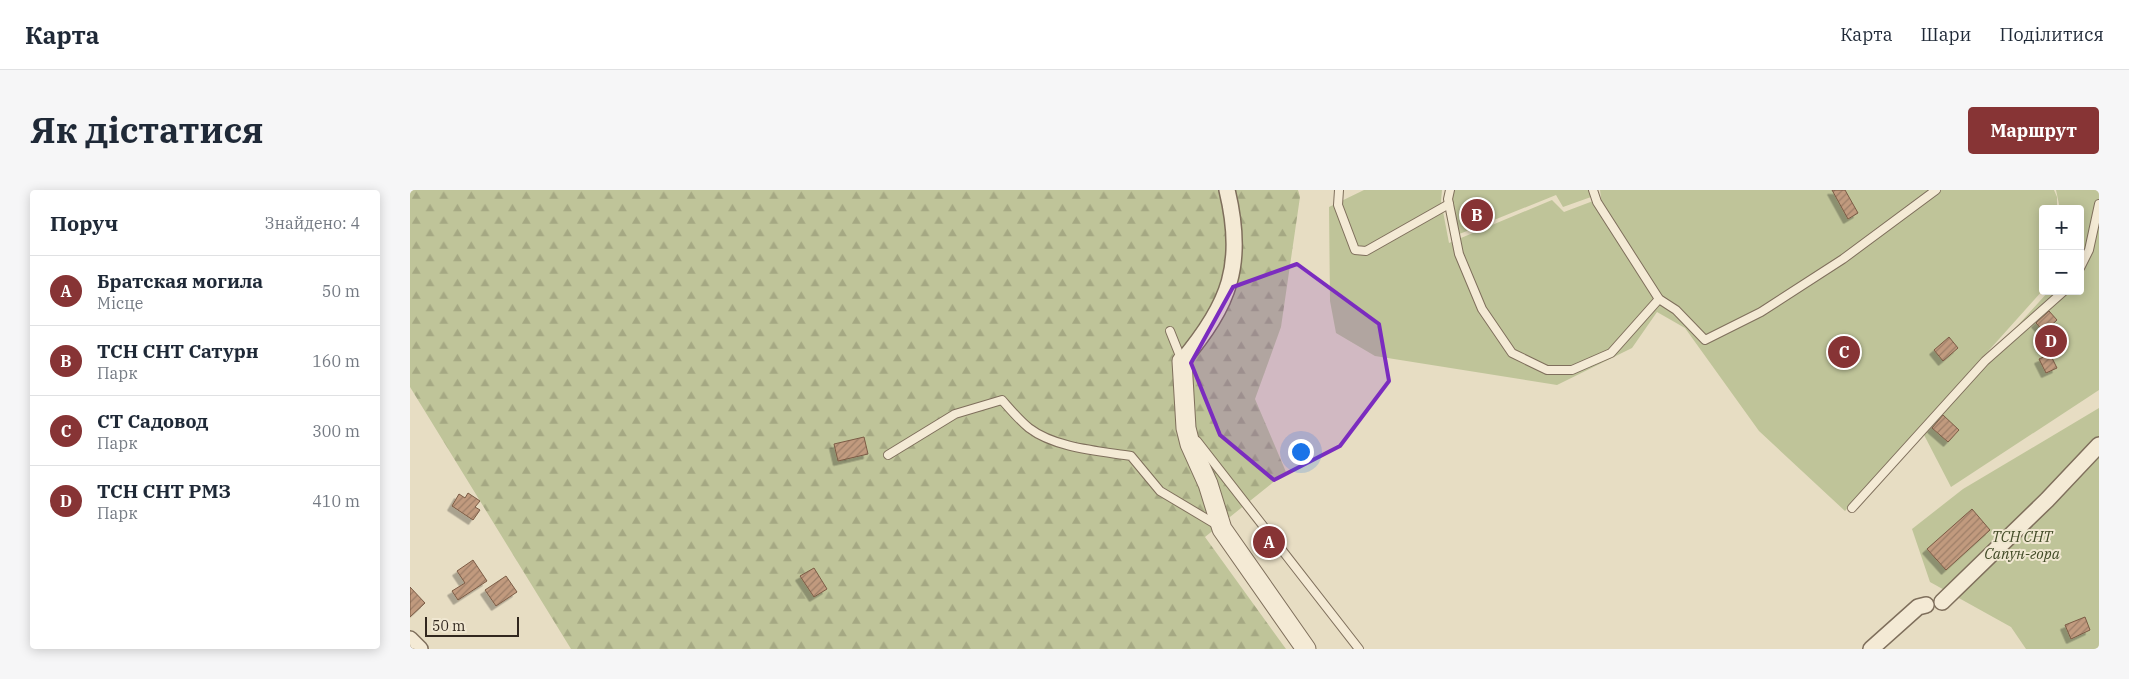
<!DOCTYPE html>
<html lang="uk">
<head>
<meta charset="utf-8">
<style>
	:root { --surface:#fff; --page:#f6f6f7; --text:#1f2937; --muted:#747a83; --line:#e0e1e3; --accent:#873435 }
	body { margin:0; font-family:"IBM Plex Serif",serif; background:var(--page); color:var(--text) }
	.controls { position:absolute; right:15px; top:15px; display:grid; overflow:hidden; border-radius:5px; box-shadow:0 2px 12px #0003 }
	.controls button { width:45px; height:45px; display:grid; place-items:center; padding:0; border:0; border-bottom:1px solid var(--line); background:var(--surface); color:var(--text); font:25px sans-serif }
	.scale { position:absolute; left:15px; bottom:12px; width:94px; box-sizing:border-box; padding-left:5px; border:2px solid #31271e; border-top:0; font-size:14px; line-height:18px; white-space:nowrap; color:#31271e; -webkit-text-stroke:4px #f0e7d1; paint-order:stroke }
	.you { position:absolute; left:890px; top:261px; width:18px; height:18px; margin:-12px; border:4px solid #fff; border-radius:50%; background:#1a73e8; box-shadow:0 0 0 8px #1a73e833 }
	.badge { display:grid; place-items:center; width:32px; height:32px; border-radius:50%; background:var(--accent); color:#fff; font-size:16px; font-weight:700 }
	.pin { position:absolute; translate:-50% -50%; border:2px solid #fff; box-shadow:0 1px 5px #0006 }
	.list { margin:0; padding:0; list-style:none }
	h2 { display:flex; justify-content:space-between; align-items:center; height:65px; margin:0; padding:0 20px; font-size:21px }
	h2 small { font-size:16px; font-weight:400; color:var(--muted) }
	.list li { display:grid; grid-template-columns:32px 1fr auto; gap:15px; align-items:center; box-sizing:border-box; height:70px; padding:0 20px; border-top:1px solid var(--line) }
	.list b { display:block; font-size:19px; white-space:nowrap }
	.list p { margin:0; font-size:16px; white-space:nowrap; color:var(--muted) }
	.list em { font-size:16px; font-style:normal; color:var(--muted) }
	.map { position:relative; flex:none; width:1689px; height:459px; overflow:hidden; border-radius:5px }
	header { display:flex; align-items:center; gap:30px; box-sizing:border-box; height:70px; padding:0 25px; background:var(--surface); border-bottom:1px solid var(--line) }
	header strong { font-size:24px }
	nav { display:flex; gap:28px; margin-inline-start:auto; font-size:18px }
	.intro { display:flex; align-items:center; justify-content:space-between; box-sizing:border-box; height:120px; padding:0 30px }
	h1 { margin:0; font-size:35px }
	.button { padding:12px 22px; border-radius:5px; background:var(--accent); color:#fff; font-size:18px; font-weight:700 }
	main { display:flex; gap:30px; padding:0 30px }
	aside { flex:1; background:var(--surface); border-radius:5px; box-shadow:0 2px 12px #0003 }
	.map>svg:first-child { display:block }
	.forest { fill:url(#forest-firs) }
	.garden { fill:#bfc499 }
	.building { fill:url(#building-hatch); stroke:#7b5b45; filter:url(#shadow) }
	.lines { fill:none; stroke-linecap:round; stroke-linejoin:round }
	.service-casing { stroke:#7f6f5c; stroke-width:10 }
	.minor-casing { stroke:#7f6f5c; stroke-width:18 }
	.tertiary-casing { stroke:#7f6f5c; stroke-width:21 }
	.service { stroke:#f4ead5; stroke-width:8 }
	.minor { stroke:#f4ead5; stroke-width:15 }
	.tertiary { stroke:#f4ead5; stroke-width:19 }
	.marked { fill:#7b2cbf; fill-opacity:0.2; stroke:#7b2cbf; stroke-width:4; stroke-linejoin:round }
	.labels { text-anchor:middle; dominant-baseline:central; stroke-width:4; stroke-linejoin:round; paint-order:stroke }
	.park-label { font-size:15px; font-style:italic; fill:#424b27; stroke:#f0e7d1 }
</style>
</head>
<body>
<header>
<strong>Карта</strong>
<nav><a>Карта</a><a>Шари</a><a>Поділитися</a></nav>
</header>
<div class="intro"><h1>Як дістатися</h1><a class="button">Маршрут</a></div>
<main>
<aside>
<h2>Поруч<small>Знайдено: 4</small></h2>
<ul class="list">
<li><span class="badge">A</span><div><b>Братская могила</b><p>Місце</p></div><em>50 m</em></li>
<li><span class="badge">B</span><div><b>ТСН СНТ Сатурн</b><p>Парк</p></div><em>160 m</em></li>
<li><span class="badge">C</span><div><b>СТ Садовод</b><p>Парк</p></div><em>300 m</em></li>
<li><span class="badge">D</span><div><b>ТСН СНТ РМЗ</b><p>Парк</p></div><em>410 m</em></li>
</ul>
</aside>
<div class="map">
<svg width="1689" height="459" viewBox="0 0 1689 459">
	<defs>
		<pattern id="forest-firs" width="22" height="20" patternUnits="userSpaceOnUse" patternTransform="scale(1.25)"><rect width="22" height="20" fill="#bfc499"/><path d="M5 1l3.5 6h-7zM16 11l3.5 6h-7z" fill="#a5a883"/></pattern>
		<pattern id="building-hatch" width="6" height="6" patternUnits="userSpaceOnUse" patternTransform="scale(1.25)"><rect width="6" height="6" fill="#c19a7e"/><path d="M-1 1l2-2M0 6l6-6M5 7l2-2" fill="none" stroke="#9d7e67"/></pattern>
		<filter id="shadow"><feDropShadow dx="-4.5" dy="4.5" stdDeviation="0" flood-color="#0004"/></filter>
	</defs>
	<rect width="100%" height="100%" fill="#e7ddc3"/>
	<polygon class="forest" points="0,0 888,0 890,7 871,137 845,209 876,282 795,347 876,459 161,459 0,197"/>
	<g class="garden">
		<polygon points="954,0 1032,0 1031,11 1039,53 1142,10 1154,22 1191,8 1190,0 1644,0 1647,7 1647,19 1633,19 1633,100 1435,321 1349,241 1275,138 1247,122 1222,158 1147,195 965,166 926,143 920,111 919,17"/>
		<polygon points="1036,0 1179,0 1181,7 1153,17 1146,5 1042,47 1036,21"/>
		<polygon points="1646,0 1689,0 1689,200 1541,297 1512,241 1639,101 1670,101 1670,19 1650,19"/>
		<polygon points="1689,218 1689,459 1616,459 1601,437 1520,392 1502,339 1553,299"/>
	</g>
	<g class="building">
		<polygon points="1422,0 1435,0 1448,23 1438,29"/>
		<polygon points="1639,121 1647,130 1634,142 1626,133"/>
		<polygon points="1539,147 1548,158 1533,171 1524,160"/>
		<polygon points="1640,164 1647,178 1636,183 1629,169"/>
		<polygon points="1533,225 1549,240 1538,252 1522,238"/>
		<polygon points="454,247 458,264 428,271 424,254"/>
		<polygon points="58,303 70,311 65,317 70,320 63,330 42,316 49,304 55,308"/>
		<polygon points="1562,319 1580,340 1536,380 1517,359"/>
		<polygon points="63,370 77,391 48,410 42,401 55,393 47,381"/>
		<polygon points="404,378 417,399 404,407 390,386"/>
		<polygon points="96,386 107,402 86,416 75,400"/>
		<polygon points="0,397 15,413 0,427"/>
		<polygon points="1675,427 1680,440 1661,449 1655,435"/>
	</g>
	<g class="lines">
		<g class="service-casing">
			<g id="service">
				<polyline points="929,0 928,15 945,60 956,61 1039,14"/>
				<polyline points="1040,0 1038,9 1049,64 1072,119 1102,163 1137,180 1162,180 1201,163 1249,109"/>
				<polyline points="1183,0 1187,12 1249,109 1266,120 1295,150 1351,122 1433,69 1526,0"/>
				<polyline points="1670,78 1679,60 1689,14"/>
				<polyline points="760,141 772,171"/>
				<polyline points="787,251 949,459"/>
				<path d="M478,265L545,224L592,210C600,219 609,230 619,238C645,258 689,261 721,266L750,301L807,335"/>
				<polyline points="1442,318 1575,171 1654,101"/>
			</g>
		</g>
		<g class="minor-casing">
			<g id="minor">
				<path d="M772,171C820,114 835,74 817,0"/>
				<polyline points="1532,412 1637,310 1689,255"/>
				<polyline points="0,449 10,459"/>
				<polyline points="1461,459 1508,417 1516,415"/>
			</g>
		</g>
		<g class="tertiary-casing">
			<polyline id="tertiary" points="772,171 776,238 780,254 798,294 812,339 896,459"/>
		</g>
		<use href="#service" class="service"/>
		<use href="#minor" class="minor"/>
		<use href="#tertiary" class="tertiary"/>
	</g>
	<path class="marked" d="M887,74L969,134L979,191L930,256L864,290L810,245L781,173L823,97Z"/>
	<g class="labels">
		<g class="park-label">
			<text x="1612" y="346">ТСН СНТ<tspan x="1612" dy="17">Сапун-гора</tspan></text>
		</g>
	</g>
</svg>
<div class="controls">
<button>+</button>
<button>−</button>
</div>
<div class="scale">50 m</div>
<div class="you"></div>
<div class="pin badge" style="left:859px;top:352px">A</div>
<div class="pin badge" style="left:1067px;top:25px">B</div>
<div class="pin badge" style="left:1434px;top:162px">C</div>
<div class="pin badge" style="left:1641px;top:151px">D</div>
</div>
</main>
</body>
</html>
